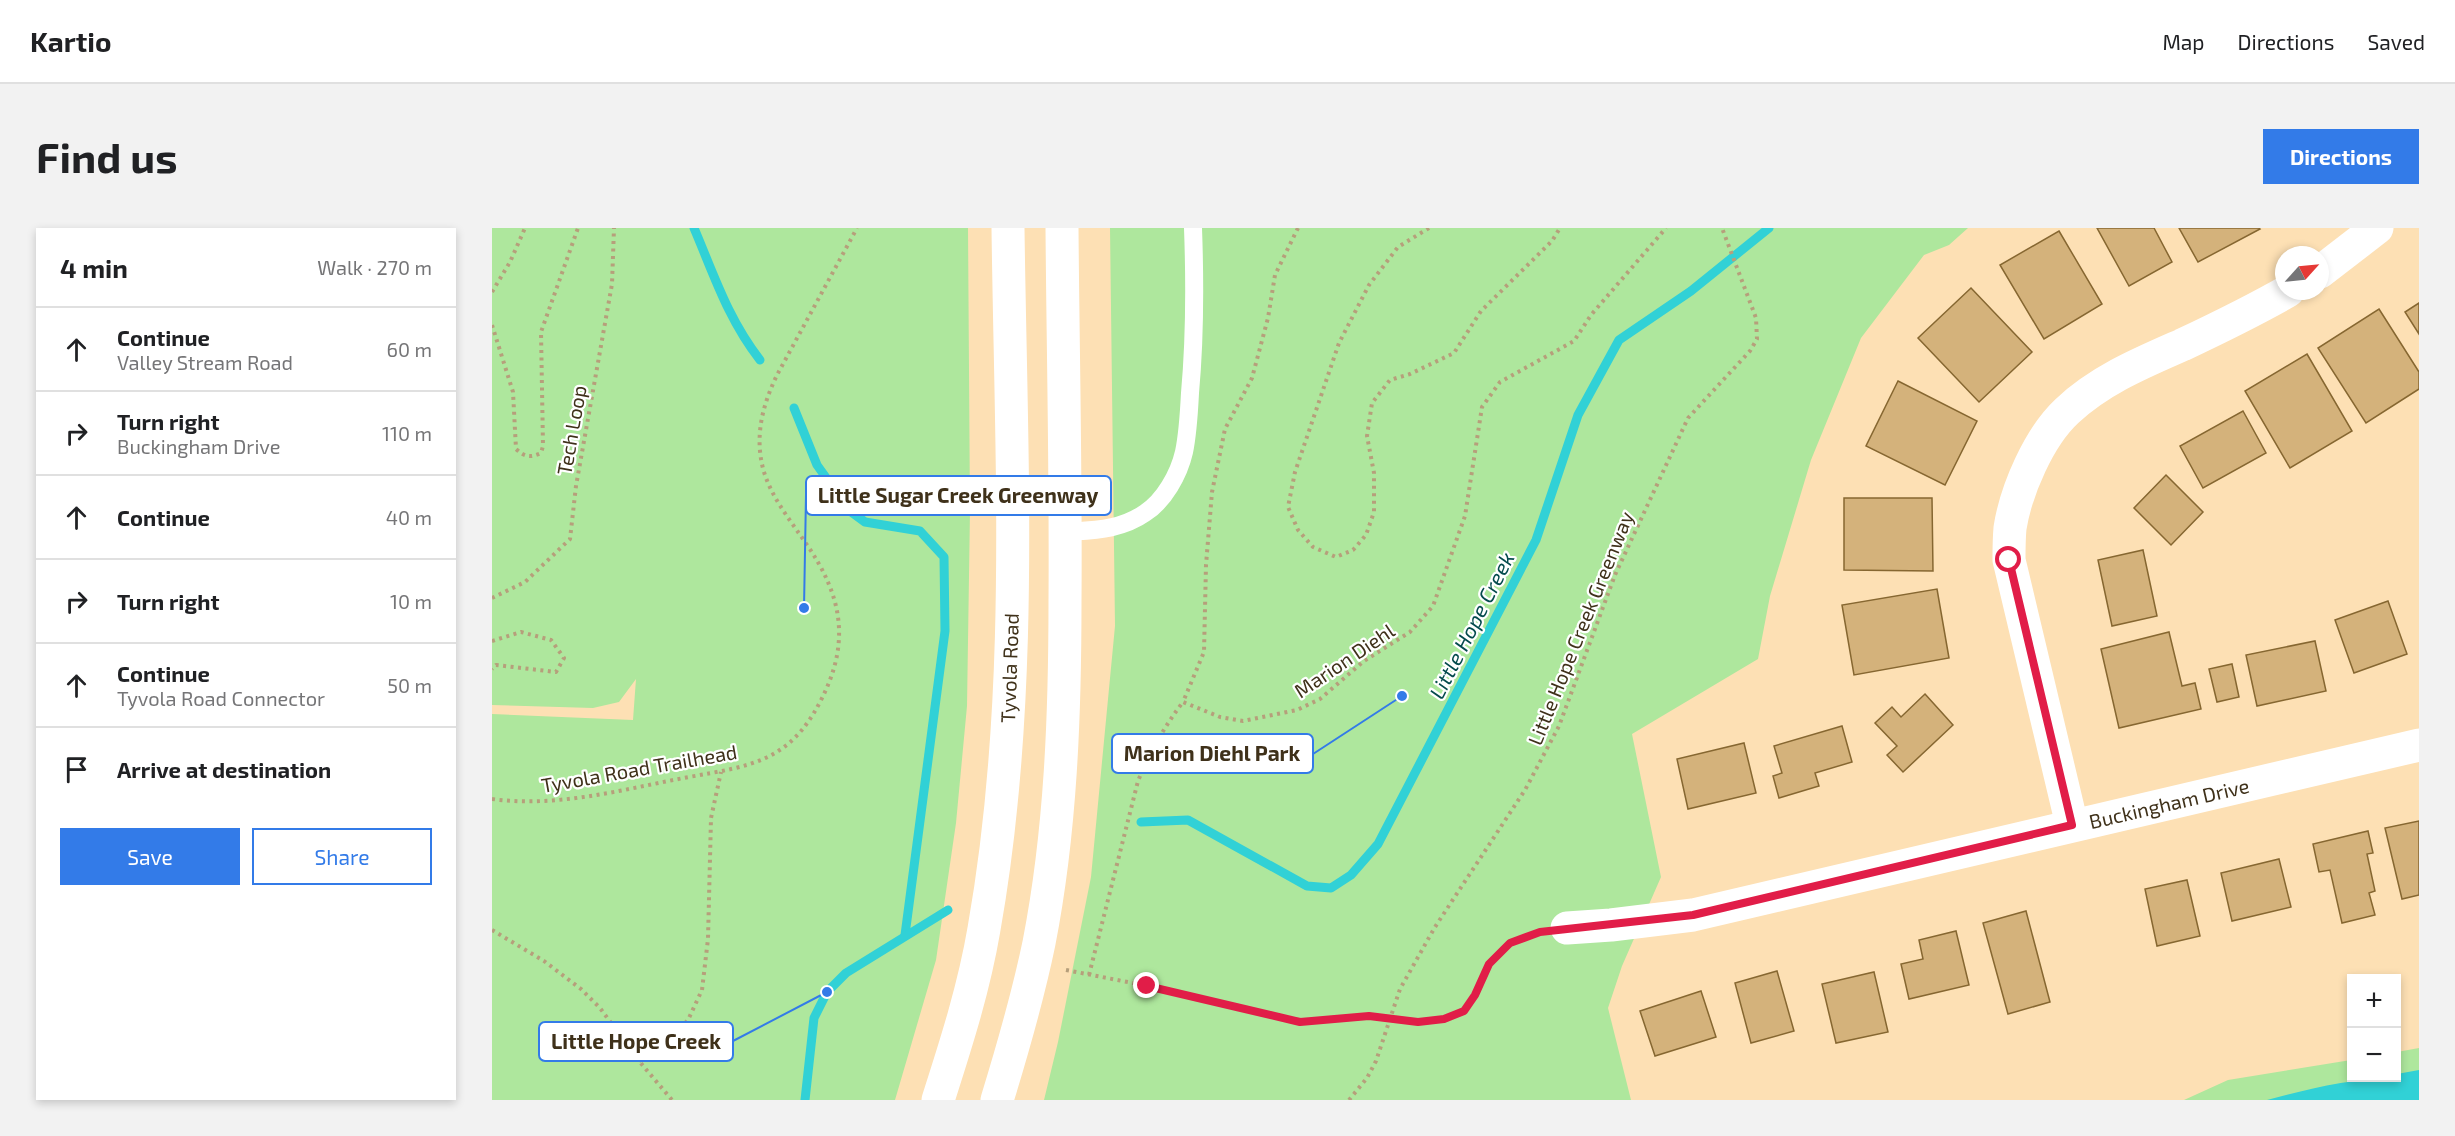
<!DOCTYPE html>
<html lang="en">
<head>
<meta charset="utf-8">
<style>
	:root { --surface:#fff; --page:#f2f2f2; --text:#202124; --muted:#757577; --line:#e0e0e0; --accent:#337be8 }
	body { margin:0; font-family:"Exo 2",sans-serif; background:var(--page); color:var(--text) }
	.controls { position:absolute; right:18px; bottom:18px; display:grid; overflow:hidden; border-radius:0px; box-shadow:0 3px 9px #0003 }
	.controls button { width:54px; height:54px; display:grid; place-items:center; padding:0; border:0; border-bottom:2px solid var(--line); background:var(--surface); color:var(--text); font:30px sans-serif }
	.compass { position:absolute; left:1783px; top:18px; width:54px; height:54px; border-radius:50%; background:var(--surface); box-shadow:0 3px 9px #0003; rotate:63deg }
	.stop { position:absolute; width:18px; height:18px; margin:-14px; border:4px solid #e11d48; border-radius:50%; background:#fff }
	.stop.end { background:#e11d48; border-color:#fff; box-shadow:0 2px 6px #0008 }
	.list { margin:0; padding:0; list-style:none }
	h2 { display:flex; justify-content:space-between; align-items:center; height:78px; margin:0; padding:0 24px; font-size:26px }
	h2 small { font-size:20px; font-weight:400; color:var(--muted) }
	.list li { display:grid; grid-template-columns:39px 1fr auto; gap:18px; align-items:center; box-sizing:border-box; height:84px; padding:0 24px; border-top:2px solid var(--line) }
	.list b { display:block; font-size:22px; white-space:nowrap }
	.list p { margin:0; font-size:20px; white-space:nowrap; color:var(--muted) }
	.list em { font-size:20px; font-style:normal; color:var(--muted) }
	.actions { display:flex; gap:12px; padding:18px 24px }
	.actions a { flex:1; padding:14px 0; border:2px solid var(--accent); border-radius:0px; text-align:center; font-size:21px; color:var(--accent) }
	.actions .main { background:var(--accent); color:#fff }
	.icon { flex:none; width:33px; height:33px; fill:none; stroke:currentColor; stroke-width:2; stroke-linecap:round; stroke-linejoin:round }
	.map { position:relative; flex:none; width:1927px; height:872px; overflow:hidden; border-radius:0px }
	header { display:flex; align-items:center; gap:36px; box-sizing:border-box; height:84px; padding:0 30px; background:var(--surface); border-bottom:2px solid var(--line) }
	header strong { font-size:28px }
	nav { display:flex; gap:33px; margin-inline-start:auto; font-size:21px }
	.intro { display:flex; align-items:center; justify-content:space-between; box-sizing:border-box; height:144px; padding:0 36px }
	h1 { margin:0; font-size:42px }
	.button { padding:15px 27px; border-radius:0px; background:var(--accent); color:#fff; font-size:21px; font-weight:700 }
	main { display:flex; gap:36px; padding:0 36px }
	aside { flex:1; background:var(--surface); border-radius:0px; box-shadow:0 3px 9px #0003 }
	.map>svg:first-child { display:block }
	.green { fill:#aee79d }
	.water { fill:#31d1d6 }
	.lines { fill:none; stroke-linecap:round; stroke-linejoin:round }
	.stream { stroke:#31d1d6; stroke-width:9 }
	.building { fill:#d4b27b; stroke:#866731; stroke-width:1.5 }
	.path { stroke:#b69f7b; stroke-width:4; stroke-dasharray:3 4.5; stroke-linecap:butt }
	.lane { stroke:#fff; stroke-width:18 }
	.street { stroke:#fff; stroke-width:33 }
	.secondary { stroke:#fff; stroke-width:33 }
	.route { stroke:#e11d48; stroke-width:8 }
	.labels { text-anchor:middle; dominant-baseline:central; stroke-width:4.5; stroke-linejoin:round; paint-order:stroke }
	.street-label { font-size:20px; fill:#3f311a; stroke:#fff }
	.water-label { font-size:21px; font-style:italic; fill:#054b4d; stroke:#fff }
	.leader { fill:none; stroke:#337be8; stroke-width:2 }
	.callout-dot { fill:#337be8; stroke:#fff; stroke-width:2 }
	.callout { fill:#fff; stroke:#337be8; stroke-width:2 }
	.callout-label { font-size:21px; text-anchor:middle; font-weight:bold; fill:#3f311a }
</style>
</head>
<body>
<header>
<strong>Kartio</strong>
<nav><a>Map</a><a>Directions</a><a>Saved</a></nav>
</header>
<div class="intro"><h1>Find us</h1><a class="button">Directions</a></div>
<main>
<aside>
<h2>4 min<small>Walk · 270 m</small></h2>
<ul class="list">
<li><svg class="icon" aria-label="ahead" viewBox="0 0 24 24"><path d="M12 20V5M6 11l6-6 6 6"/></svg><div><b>Continue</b><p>Valley Stream Road</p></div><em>60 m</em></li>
<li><svg class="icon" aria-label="right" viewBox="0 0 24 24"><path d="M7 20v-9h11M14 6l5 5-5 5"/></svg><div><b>Turn right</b><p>Buckingham Drive</p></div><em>110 m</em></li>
<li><svg class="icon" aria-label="ahead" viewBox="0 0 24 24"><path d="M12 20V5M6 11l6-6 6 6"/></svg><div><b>Continue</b></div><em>40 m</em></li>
<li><svg class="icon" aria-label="right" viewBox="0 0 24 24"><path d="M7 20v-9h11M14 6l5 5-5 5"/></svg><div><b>Turn right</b></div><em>10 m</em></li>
<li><svg class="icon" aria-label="ahead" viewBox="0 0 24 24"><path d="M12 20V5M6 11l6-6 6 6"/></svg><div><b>Continue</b><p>Tyvola Road Connector</p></div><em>50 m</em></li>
<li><svg class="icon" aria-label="arrive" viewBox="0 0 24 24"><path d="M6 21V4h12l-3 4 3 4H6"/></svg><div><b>Arrive at destination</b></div></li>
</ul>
<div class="actions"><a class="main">Save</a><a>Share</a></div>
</aside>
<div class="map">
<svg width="1927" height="872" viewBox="0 0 1927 872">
	<rect width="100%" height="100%" fill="#fde0b4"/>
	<g class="green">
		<polygon points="0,0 476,0 478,283 475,478 464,595 444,732 403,872 0,872 0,486 141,492 144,451 127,474 101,480 0,477"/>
		<polygon points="618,0 1476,0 1457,17 1432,27 1369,110 1319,232 1278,368 1266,431 1140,506 1169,649 1130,738 1116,780 1139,872 552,872 566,814 599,649 623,398"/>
		<polygon points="1927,820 1927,872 1692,872 1736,852 1859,832 1860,850 1904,850 1905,824"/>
	</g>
	<path class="water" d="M1927,842V872H1775C1816,861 1861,850 1904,850L1905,846Z"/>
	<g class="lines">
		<g class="stream">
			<path d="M202,0C222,47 236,91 268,132"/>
			<polyline points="302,180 325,237 358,283 373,294 428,303 452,329 453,403 413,707"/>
			<polyline points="649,594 696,592 815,658 839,660 859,647 886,616 1044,312 1086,187 1127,112 1199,63 1277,0"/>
			<polyline points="313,872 322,790 335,764 354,745 456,682"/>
		</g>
	</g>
	<g class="building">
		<polygon points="1605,0 1662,0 1680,34 1637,58"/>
		<polygon points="1687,0 1767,0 1768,1 1706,34"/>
		<polygon points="1567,3 1610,76 1552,111 1508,37"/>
		<polygon points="1479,60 1540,124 1487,174 1426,110"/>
		<polygon points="1927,75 1927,106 1913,84"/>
		<polygon points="1887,81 1927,144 1927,161 1874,195 1826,120"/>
		<polygon points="1815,126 1860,203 1798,240 1753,163"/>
		<polygon points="1406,153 1485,193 1453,257 1374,218"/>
		<polygon points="1751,183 1774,225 1711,260 1688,218"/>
		<polygon points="1674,247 1711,284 1679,317 1642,280"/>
		<polygon points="1352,270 1440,270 1441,343 1352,342"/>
		<polygon points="1651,322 1665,388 1620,398 1606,332"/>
		<polygon points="1445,361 1457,430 1362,447 1350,377"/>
		<polygon points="1896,373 1915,426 1862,445 1843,392"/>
		<polygon points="1677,404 1690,458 1703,455 1709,481 1627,500 1609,421"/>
		<polygon points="1823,413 1834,463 1765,478 1754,427"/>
		<polygon points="1740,436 1747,469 1725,474 1717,441"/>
		<polygon points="1433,466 1461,497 1411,544 1395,527 1405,518 1383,495 1400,479 1409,489"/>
		<polygon points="1350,498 1360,534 1323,545 1327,558 1287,570 1281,548 1290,545 1282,518"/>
		<polygon points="1252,515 1264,565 1196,581 1185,531"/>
		<polygon points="1927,593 1927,667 1910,671 1893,600"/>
		<polygon points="1876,603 1881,625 1875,626 1883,663 1877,665 1883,687 1850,695 1838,642 1827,644 1821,616"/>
		<polygon points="1787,631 1799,679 1740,693 1729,645"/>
		<polygon points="1695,652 1708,708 1665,718 1653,661"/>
		<polygon points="1534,683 1558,774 1516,786 1491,695"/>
		<polygon points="1464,703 1477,757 1417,771 1409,736 1431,731 1427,712"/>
		<polygon points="1285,743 1302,803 1259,815 1243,755"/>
		<polygon points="1382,744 1396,804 1344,815 1330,756"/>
		<polygon points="1209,763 1224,809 1163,828 1148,783"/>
	</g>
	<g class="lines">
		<g class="path">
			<polyline points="806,0 783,47 776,90 760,150 733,201 720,264 714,337 712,424 691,474 728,489 751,493 805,482 828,471 872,433 918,404 941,378 973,288 990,179 1008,154 1082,113 1099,87 1174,0"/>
			<polyline points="937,0 906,19 877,57 847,115 803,244 796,279 806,302 821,319 844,329 861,322 874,307 882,284 882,245 875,208 880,175 898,152 918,146 962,125 989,83 1060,13 1068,0"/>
			<polyline points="0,64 18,34 33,0"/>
			<path d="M0,97L21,164L24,221C33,229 38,230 49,225L51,218L49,104L86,0"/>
			<polyline points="0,370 33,354 78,311 84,258 120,56 122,0"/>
			<polyline points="0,413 29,404 59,412 72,430 64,444 4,437 0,441"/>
			<path d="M0,571C67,580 132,561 197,549C258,538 297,534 328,474C359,415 351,368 313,314C298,292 280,270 272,244C262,210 270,178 285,147L365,0"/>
			<polyline points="0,702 52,733 89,761 108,780 147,833 180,872"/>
			<polyline points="574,742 682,763 745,780 808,794 877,788 926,794 952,791 972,783 983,767 997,736 1018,715 1044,705"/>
			<path d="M597,747L646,553C658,524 672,499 691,474"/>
			<polyline points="147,833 173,816 196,792 210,762 216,711 219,590 229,544"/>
			<polyline points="857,872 875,850 884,833 908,761 943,699 1033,562 1067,498 1123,347 1196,190 1258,123 1265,111 1264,90 1230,0"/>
		</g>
		<path class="lane" d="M574,304C602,302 629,302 653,285C672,273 687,246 692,224C696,205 697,185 698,165C703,110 703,55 701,0"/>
		<g class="street">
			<polyline points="1828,44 1885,0"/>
			<path d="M1580,597L1517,332C1517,322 1517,311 1518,300C1524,262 1547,209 1575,183C1608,152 1649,135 1690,117C1726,100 1761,83 1796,63"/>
			<polyline points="1075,700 1119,697 1201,687 1927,517"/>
		</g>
		<g class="secondary">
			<path d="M446,872C464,816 482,760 492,701C533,470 519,233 516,0"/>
			<path d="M505,872C521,820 536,768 547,715C569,602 573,486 573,372C574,248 571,124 570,0"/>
		</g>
	</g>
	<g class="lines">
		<polyline class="route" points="655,758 808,794 877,788 926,794 952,791 972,783 983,767 997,736 1018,715 1048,704 1201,687 1580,597 1517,332"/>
	</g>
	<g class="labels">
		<g class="street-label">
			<text transform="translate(79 202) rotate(-80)">Tech Loop</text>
			<text transform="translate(1088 400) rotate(-68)">Little Hope Creek Greenway</text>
			<text transform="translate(852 432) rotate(-34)">Marion Diehl</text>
			<text transform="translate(517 440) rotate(-88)">Tyvola Road</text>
			<text transform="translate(147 540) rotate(-10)">Tyvola Road Trailhead</text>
			<text transform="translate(1677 575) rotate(-13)">Buckingham Drive</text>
		</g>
		<g class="water-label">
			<text transform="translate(979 397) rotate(-63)">Little Hope Creek</text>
		</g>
	</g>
	<path class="leader" d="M312 380L314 267M910 468L821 526M335 764L241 813"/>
	<g class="callout-dot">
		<circle cx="312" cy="380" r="6"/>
		<circle cx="910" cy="468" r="6"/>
		<circle cx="335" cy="764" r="6"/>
	</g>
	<g class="callout">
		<rect x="314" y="248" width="305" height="39" rx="6"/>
		<rect x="620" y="506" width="201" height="39" rx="6"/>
		<rect x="47" y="794" width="194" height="39" rx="6"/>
	</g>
	<g class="callout-label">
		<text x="466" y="275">Little Sugar Creek Greenway</text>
		<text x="720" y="533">Marion Diehl Park</text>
		<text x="144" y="821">Little Hope Creek</text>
	</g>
</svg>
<div class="controls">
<button>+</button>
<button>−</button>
</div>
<svg class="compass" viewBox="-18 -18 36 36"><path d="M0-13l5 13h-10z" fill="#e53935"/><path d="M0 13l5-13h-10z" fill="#757577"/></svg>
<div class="stop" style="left:1517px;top:332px"></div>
<div class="stop end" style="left:655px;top:758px"></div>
</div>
</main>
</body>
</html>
